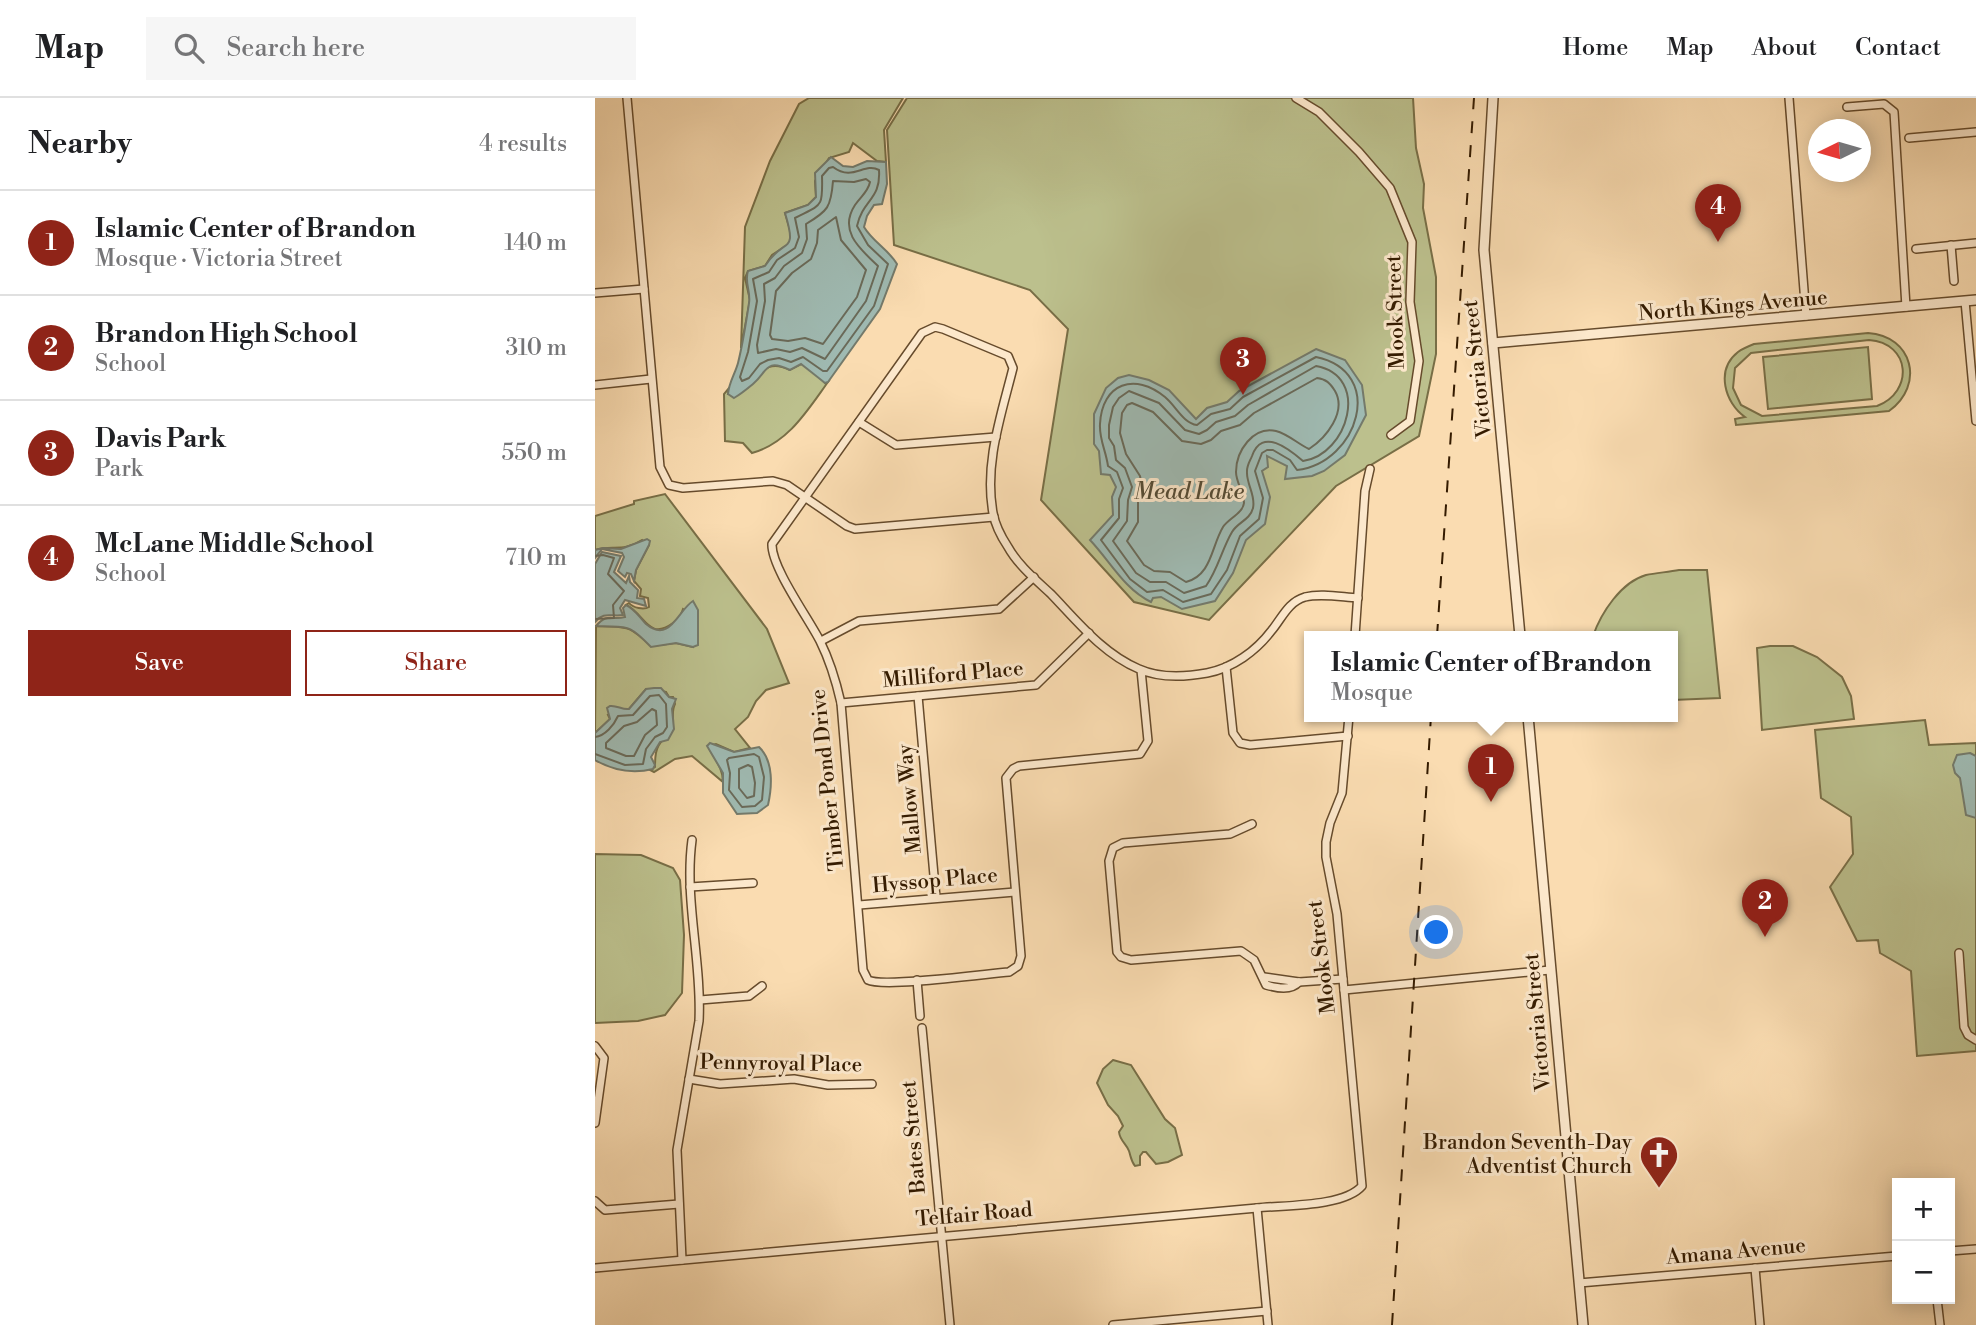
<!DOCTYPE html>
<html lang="en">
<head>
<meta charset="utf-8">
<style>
	:root { --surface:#fff; --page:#f6f6f6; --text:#202124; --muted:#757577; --line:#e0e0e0; --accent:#8f2418 }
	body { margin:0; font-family:"Libre Bodoni",serif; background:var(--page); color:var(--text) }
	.controls { position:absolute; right:21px; bottom:21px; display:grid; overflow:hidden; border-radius:0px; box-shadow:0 4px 18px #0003 }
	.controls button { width:63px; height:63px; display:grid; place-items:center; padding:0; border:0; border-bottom:2px solid var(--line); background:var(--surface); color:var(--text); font:35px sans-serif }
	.compass { position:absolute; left:1213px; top:21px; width:63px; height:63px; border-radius:50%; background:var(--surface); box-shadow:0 4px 18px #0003; rotate:265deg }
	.you { position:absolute; left:842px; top:835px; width:24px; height:24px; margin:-18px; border:5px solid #fff; border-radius:50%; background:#1a73e8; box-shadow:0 0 0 10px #1a73e833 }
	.badge { display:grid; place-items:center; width:46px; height:46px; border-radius:50%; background:var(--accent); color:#fff; font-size:23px; font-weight:700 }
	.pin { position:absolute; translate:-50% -58px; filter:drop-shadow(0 2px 4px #0008) }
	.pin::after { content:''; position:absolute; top:37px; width:24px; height:21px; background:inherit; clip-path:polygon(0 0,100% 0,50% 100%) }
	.popup { position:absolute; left:709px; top:533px; width:374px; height:91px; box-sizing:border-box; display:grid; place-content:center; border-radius:0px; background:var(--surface); filter:drop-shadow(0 2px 5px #0005); font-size:23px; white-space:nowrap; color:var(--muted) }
	.popup b { font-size:26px; color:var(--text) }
	.popup::after { content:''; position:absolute; left:50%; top:100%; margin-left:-14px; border:14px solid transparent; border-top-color:var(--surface) }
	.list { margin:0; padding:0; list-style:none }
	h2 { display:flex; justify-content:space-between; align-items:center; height:91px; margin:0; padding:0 28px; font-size:30px }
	h2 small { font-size:23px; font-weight:400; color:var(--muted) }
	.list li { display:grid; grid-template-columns:46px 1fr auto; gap:21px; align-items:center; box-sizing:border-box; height:105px; padding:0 28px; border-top:2px solid var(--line) }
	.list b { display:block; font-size:26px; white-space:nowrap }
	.list p { margin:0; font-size:23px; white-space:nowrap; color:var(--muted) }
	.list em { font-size:23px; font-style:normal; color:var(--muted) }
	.actions { display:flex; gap:14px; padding:21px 28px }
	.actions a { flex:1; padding:16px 0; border:2px solid var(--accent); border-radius:0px; text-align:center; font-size:24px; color:var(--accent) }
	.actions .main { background:var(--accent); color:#fff }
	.icon { flex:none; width:38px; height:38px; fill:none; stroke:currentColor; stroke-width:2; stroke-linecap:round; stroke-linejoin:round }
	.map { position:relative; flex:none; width:1381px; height:1227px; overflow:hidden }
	header { display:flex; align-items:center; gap:42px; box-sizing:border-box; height:98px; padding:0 35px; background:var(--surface); border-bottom:2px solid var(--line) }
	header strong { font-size:33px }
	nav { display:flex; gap:38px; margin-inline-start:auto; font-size:24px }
	.search { width:490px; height:63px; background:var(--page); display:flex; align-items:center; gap:18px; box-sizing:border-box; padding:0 24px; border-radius:0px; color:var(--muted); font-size:26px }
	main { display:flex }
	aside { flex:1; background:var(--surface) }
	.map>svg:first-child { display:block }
	.green { fill:#bcc08d; stroke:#786e46; stroke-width:2; fill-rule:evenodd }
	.water { fill:#9fbab2; stroke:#747a6b; stroke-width:2 }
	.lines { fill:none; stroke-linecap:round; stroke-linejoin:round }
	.shore { stroke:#6a6a59; stroke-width:2 }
	.minor-casing { stroke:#664b2c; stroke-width:10 }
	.tertiary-casing { stroke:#664b2c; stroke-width:12 }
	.minor { stroke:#fce8cc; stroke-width:7 }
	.tertiary { stroke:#fce8cc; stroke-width:9 }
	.rail { stroke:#341b00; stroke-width:2; stroke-dasharray:12 12; stroke-linecap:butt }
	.labels { text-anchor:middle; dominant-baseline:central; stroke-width:6; stroke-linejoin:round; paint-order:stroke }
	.street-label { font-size:21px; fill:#341b00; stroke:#fce8cc }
	.poi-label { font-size:21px; fill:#341b00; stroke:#fce8cc; text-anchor:end }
	.water-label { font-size:23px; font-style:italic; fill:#544b35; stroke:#fce8cc }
</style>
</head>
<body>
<header>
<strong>Map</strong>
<div class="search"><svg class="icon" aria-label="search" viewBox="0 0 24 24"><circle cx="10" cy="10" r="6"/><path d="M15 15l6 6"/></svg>Search here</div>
<nav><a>Home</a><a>Map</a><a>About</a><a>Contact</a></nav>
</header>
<main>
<aside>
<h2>Nearby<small>4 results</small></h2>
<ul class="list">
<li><span class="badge">1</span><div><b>Islamic Center of Brandon</b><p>Mosque · Victoria Street</p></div><em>140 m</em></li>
<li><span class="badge">2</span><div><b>Brandon High School</b><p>School</p></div><em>310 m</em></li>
<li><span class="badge">3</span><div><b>Davis Park</b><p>Park</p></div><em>550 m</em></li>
<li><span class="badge">4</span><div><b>McLane Middle School</b><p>School</p></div><em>710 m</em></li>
</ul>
<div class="actions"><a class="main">Save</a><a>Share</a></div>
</aside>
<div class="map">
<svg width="1381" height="1227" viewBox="0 0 1381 1227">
	<rect width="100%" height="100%" fill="#fadcb1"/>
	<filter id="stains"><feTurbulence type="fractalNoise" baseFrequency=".00286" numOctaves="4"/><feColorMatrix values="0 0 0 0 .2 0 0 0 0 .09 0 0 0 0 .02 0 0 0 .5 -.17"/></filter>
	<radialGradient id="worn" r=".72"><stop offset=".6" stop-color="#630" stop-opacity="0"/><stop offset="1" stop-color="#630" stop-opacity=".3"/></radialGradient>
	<g class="green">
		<polygon points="214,0 308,0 289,32 291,64 282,63 258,45 254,54 234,60 220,83 221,99 213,107 190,115 197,139 194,146 177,157 170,168 153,173 150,180 155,202 146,250 150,129 175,63 204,6"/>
		<polygon points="312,0 818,0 821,50 829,86 828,110 841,179 841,256 824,338 741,388 614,522 539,504 446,402 473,231 435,192 299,147 292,32"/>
		<path d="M1273,235C1318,238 1330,287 1294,313L1141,327L1140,321L1150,319C1130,305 1120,272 1143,254C1147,251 1154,248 1159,246ZM1274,242C1316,245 1319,294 1282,308L1167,318L1146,307L1138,290L1140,270L1156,255Z"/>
		<polygon points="1273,249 1277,301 1173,311 1168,259"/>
		<path d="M206,266L214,269L230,285L233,284C212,313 193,345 157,355L148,345L130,343L129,296L134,290L133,296C166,297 160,255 195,272Z"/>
		<path d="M70,396L172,531L194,585L171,592L161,603L153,619L140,631L155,650L139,654L121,646L113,648C119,661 128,669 128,684L97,658L80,661L59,674L55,672L60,669C60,660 60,649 68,642C71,638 74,638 76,634C81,625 75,615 80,606L78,599H74L71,594L51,591L34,611L13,617L15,621L0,635L1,528C33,530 31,525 56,548L81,545L98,549L103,540V521L88,511C85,519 85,520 78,525C53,543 51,517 31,507L34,505C38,510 49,512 54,509L53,500L45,498L46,491L39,483L41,472L54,447L47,442C27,455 17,446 0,452V418L39,406V403Z"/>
		<path d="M1084,472H1112L1125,600L1078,602V538H998C1006,515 1026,484 1051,477C1061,475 1073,474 1084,472Z"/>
		<polygon points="1175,548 1198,548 1222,559 1247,579 1256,598 1259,621 1167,632 1162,550"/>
		<polygon points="1330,622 1334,647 1381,645 1381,953 1322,958 1316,873 1285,855 1283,842 1262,843 1235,789 1258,756 1256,719 1226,700 1220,632"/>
		<polygon points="0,756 46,757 78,770 85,782 89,837 87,895 70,917 43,923 0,925"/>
		<path d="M518,962L536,967L570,1021L580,1030L587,1057L573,1064L561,1066L551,1054H548L545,1058V1067L540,1068C536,1063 536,1059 534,1053C531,1045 525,1043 524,1034L528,1028L523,1018L513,1007L502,985L508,971Z"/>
	</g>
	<g class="water">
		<path d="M236,59L248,68L258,69L272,63L291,64L292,86L287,106L279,107L272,118L269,129C278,144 293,151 302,166L285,211L233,284L230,285L206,266L195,272C170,260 173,273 158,286C152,291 146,296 139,300L133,296C134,284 140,276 143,265C148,245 151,225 154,205C156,193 149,184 153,173L170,168C189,138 203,158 190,115L213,107L221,99L220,75Z"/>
		<path d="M721,251L750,262L767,287L771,317L750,357L729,373L717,378L690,381L692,368L672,358L673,369L667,373L675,399L670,426L651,442L638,475L620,503L587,511L566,499L558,500L556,504C529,491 515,463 495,442L518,417L517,399L521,389L515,377L506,376L504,353L499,346V316L511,290L523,280L534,277L554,282L574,292L601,321L612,310L632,304L644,293Z"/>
		<polygon points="52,441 55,443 54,447 41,472 39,483 36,476 32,475 30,479 23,473 29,459 27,455 7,451 0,460 0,452 8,450 26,451"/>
		<path d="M7,454L26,458L19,474L31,485L34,478L35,484L43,492L42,500L49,501L51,508L30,502L25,510L28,517C16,519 9,513 0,524V466Z"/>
		<path d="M98,503L103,512V547L98,549L81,545L56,549C32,524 33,530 1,528C13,514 16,523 30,519L28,510L31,507C40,511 44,519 51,526C75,546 83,512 98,503Z"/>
		<path d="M59,590H66L74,599L81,601L77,611L79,631L73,642L65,644L56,659L60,667L58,671C37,676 19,673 0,662V635L15,621L12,610L15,608C22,607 27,612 34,611L51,591Z"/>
		<path d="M115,645L139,654L164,649C179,663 177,689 173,707L162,715L142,716L128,695V675L112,648Z"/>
		<polygon points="1375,655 1381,658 1381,720 1371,717 1365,680 1360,675 1358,667 1362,657"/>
	</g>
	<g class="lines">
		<g class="shore">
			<path d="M238,69C258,84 269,64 284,72C286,102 268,101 262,128L273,147L293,166L279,208L232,273H228L208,259L196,264L184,260L173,262L165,266L154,280L147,283L145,279L153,254L162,203L158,181L174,174L182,162L200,150L204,139L200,120C227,106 228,110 227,78L234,70Z"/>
			<path d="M271,81L275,84C273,94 266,98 260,107C243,133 265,151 283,168L271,203L230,261L207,250L195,254L181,251L163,255L162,247L170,203L169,186L180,180L189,168L207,155L212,141L211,126C233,113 236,109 238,83L259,84Z"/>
			<polygon points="241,119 246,142 271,172 262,199 228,246 210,240 193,243 177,241 175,237 181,193 197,175 216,161 222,145 223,132"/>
			<path d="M721,259C792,274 763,365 702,372L695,362L678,352H672L667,355L660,373L668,400L664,421L645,438L632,472L616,496L588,504L568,492L552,494L535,481L506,442L524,420V401L528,390L522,374L513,368C511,353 504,341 505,326C507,285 540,274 570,299C581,308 588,325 602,327L616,316L635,311L648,299Z"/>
			<path d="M721,268C776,278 753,357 708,363C694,351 667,329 657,358C655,363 652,367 652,373C651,386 661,397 658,410C655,422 643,424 637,434C627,451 623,471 611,488L589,495L571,484H555L541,475L518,443L532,423L533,402L537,389L530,370L521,362L519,348L514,340V327L518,309L524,300L534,293L564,305L590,332L604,336L612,332L621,324L640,318L653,307Z"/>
			<path d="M722,280C731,281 735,285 740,293C752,314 731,340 714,351C703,346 693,336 681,333C658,328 641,353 641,374C641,384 649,395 649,405C648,415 633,421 628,429C616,449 617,477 591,484L575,474L559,473L549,467L532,443L543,424V404L547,389L545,378L531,356L525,335L527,315L532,307L537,305L558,314L587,343L606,346L616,342L626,333L645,327L659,315Z"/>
			<polyline points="0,458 8,457 19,460 13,476 29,493 18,507 19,520 0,521"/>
			<polygon points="57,611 61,613 62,627 50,637 39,658 31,658 11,650 11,645 29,628 42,624"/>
			<path d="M0,639C10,638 19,627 23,618L38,617L55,598L64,597L71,606L72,629L68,635L60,639L51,651L48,666L30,667L0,656"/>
			<polygon points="159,656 164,659 169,679 167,702 160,708 147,709 134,692 135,675 132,662 134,660"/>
			<polygon points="153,667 157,669 160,685 159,698 152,700 144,690 144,671"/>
		</g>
		<g class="minor-casing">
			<g id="minor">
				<polyline points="32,0 65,369 74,387 88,390 178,383 192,387 252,428 260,431 399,419"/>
				<polyline points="701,0 724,14 764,54 795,90 817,144 815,204 824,263 815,323 796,337"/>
				<polyline points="1194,0 1211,218"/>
				<polyline points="1252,9 1289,6 1299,14 1311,209"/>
				<polyline points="1314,40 1381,34"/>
				<polyline points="1356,147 1359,183"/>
				<polyline points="1321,151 1381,145"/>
				<polyline points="0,195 49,191"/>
				<polyline points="1370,203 1381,323"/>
				<polyline points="0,287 56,281"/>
				<polyline points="264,324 301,347 401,339"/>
				<polyline points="760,538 770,393 775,371"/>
				<polyline points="226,543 264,523 404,511 439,479"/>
				<polyline points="631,569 638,635 645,645 655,647 753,638"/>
				<path d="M546,572L553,643L545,656L424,668L418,671L411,680L426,858L423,868L414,874C390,876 288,890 273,882L268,872L246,605C241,583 235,563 225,543C214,521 176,469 177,446L327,235L340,229L348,231L413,258L418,270C406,318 389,366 398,415C400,426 407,440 413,449C423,467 441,482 456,496C482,523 508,556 544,571C564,580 590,579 612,575C638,570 661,553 677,532C687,520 693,504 710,499C726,495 746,499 763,500"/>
				<polyline points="323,598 341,800"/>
				<polyline points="246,605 441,587 494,535"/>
				<path d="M657,726L635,736L528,745L518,750L514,763L522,854L526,859L536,862L646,853L659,862L671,887C682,890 696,893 704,884"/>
				<polyline points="95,789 158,785"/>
				<polyline points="264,807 420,794"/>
				<polyline points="1364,855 1369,929 1373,937 1381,942"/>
				<polyline points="669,879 704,884 748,881"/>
				<polyline points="322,882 325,918"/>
				<polyline points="749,892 955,872"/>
				<polyline points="105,902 154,898 167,888"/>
				<polyline points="327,930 355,1227"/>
				<polyline points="0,948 9,960 0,1025"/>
				<polyline points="94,981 125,986 199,981 233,987 277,986"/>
				<polyline points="0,1103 10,1112 84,1106"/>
				<polyline points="662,1110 673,1227"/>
				<polyline points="1355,1153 1381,1151"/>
				<path d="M87,1162L82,1052L104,923C107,863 89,802 97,742"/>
				<path d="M0,1170L662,1110C689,1107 749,1109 767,1088L742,816L731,759V744L735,725L747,695L754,618"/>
				<polyline points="1160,1170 1165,1227"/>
				<polyline points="984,1185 1302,1158"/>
				<polyline points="1342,1201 1345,1227"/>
				<polyline points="518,1227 672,1213"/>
			</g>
		</g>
		<g class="tertiary-casing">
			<g id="tertiary">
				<polyline points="898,0 889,152 925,538"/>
				<polyline points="898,245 1381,202"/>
				<polyline points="933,618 988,1227"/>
			</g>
		</g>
		<use href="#minor" class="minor"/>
		<use href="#tertiary" class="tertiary"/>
		<g class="rail">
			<polyline points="842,538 879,0"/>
			<polyline points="797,1227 836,618"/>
		</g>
	</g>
	<defs>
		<g id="church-pin" transform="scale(2.0125)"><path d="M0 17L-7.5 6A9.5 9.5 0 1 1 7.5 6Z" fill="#8f2418" stroke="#fce8cc"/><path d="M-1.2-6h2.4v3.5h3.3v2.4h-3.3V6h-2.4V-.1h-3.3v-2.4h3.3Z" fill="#fff"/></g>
	</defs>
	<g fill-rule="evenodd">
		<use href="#church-pin" x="1064" y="1057"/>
	</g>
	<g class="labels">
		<g class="street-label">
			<text transform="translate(1138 208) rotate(-5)">North Kings Avenue</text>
			<text transform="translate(801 214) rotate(-92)">Mook Street</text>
			<text transform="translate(883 271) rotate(-96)">Victoria Street</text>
			<text transform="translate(358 577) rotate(-5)">Milliford Place</text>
			<text transform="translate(233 682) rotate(-96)">Timber Pond Drive</text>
			<text transform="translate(315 701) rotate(-95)">Mallow Way</text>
			<text transform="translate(340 783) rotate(-5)">Hyssop Place</text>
			<text transform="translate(727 859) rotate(-97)">Mook Street</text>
			<text transform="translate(943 924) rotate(-95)">Victoria Street</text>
			<text transform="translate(186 966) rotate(1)">Pennyroyal Place</text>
			<text transform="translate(319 1039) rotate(-95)">Bates Street</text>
			<text transform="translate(379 1117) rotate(-5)">Telfair Road</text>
			<text transform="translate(1141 1154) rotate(-5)">Amana Avenue</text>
		</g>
		<g class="poi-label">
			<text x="1037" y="1045">Brandon Seventh-Day<tspan x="1037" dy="24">Adventist Church</tspan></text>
		</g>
		<g class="water-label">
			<text x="594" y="394">Mead Lake</text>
		</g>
	</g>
	<rect width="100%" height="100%" filter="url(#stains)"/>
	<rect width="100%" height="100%" fill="url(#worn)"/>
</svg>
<div class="controls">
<button>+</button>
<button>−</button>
</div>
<svg class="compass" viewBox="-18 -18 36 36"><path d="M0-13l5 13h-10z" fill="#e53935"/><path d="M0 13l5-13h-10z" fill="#757577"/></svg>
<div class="you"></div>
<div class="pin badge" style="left:896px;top:704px">1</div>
<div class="popup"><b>Islamic Center of Brandon</b>Mosque</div>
<div class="pin badge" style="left:1170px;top:839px">2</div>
<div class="pin badge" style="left:648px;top:297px">3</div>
<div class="pin badge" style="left:1123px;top:144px">4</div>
</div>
</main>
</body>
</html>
